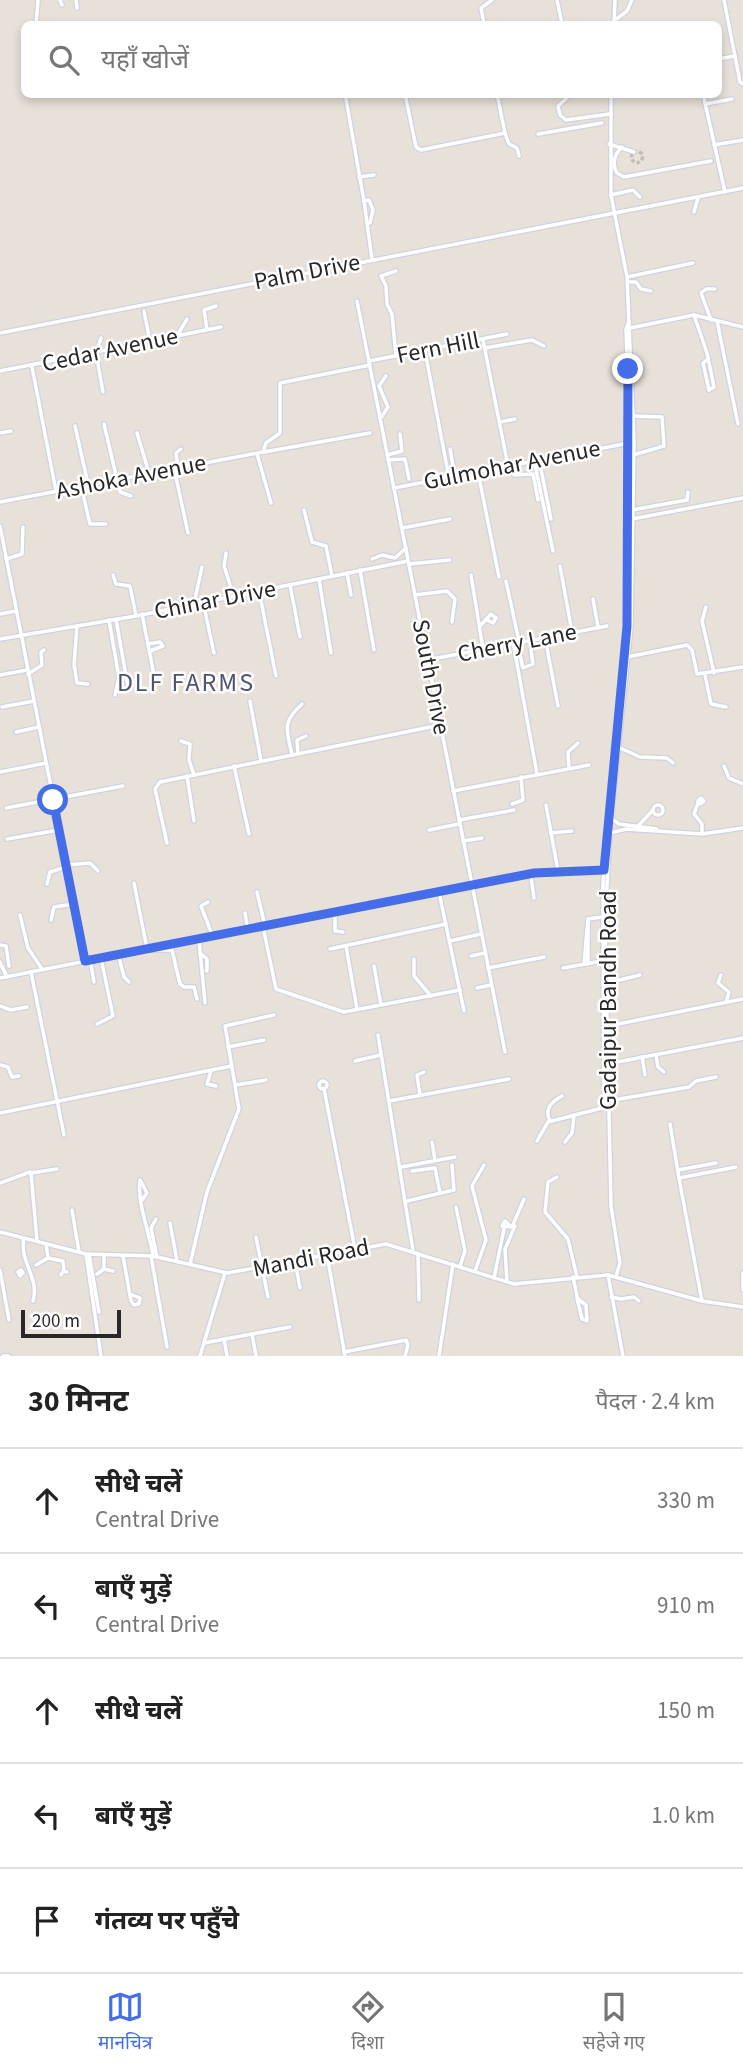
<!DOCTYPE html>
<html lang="hi">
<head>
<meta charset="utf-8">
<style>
	:root { --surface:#fff; --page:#f6f6f6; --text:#222; --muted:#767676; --line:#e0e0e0; --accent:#456dea }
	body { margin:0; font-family:"Source Sans 3","Noto Sans Devanagari",sans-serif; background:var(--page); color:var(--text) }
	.scale { position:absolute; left:21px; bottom:18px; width:100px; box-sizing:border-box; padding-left:7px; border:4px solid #272727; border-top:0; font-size:19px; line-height:24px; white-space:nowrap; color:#272727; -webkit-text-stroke:5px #fff; paint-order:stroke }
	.stop { position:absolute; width:21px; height:21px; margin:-16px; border:5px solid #456dea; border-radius:50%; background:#fff }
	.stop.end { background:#456dea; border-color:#fff; box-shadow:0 2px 7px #0008 }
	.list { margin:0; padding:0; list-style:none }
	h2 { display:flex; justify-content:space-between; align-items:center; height:91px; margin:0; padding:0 28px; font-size:30px }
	h2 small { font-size:23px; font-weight:400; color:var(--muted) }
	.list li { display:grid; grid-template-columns:46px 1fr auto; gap:21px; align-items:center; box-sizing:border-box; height:105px; padding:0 28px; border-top:2px solid var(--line) }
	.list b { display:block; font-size:26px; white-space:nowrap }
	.list p { margin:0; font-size:23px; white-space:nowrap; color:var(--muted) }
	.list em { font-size:23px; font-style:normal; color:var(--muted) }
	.icon { flex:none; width:38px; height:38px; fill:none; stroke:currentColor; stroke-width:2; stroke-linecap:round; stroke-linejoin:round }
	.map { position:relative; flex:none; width:743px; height:1356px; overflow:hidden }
	.search { position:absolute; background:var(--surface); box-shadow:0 4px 10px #0003; left:21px; right:21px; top:21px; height:77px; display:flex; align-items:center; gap:18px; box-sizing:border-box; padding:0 24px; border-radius:10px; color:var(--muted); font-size:26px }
	.sheet { height:616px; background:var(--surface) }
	nav { display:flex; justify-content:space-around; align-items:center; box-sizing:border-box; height:98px; border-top:2px solid var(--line); background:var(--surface); font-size:19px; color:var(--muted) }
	nav a { display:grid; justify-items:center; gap:4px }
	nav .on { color:var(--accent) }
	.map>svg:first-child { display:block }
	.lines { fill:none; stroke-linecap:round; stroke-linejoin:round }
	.minor-tunnel { stroke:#c1bcb5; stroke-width:3.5; stroke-dasharray:3.5 2; stroke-linecap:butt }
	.minor-casing { stroke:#cfd3df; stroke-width:6 }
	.minor { stroke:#fff; stroke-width:3.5 }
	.route { stroke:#456dea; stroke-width:9 }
	.labels { text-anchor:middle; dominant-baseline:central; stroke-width:5; stroke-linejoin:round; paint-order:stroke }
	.street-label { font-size:24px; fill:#272727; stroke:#fff }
	.neighbourhood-label { font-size:26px; letter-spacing:2px; fill:#4c5573; stroke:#fff }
</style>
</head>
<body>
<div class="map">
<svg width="743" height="1356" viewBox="0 0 743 1356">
	<rect width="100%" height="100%" fill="#e8e1d9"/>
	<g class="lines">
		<circle class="minor-tunnel" cx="637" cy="157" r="5.5"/>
		<g class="minor-casing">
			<g id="minor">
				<polyline points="60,0 62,5"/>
				<polyline points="76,0 77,8"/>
				<polyline points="557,0 562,24"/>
				<polyline points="724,0 740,82 743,84"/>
				<polyline points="614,21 627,11 632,0"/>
				<polyline points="36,24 38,0"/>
				<polyline points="484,24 481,8 492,0"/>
				<polyline points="614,24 615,0"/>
				<polyline points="718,59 735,56"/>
				<polyline points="405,94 416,147 421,150 505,133 497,94"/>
				<polyline points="571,94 558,106 560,115 566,120 610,114"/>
				<polyline points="611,94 611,195 627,277 634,442 631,626 610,827 605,924 611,1206 620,1263 616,1276"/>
				<polyline points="703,94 725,192"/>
				<polyline points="346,99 364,201 369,200 373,210 370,223"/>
				<polyline points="705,104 732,99"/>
				<polyline points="505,133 509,144 517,148 519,156"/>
				<polyline points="538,134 602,123"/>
				<polyline points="609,144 634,152"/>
				<polyline points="714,145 743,140"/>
				<path d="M622,147C614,155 612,164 617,173L624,177L711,161"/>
				<polyline points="359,177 374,175"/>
				<polyline points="611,195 633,190 640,197"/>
				<polyline points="364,201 372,259"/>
				<polyline points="694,212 698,198"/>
				<polyline points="627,277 693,263"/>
				<polyline points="628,282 636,282 641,289 651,291"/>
				<polyline points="357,301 505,1052"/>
				<polyline points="144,311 150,342"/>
				<polyline points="694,315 707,353 714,387 709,390"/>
				<polyline points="711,320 701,293 706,289 715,289"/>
				<polyline points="717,321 738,424"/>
				<polyline points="630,328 694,315 743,327"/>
				<polyline points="207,330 204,310 216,306"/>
				<polyline points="0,333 743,188"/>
				<polyline points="177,336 187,319"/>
				<polyline points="101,338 96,353 103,392"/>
				<polyline points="483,340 508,466 514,475 533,474 538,500"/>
				<polyline points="485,348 532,340 544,346"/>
				<polyline points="425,351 449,478"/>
				<polyline points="396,356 392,314 387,304 386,286 381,276 396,271"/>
				<polyline points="708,359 703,363 709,390"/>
				<polyline points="369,361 507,334"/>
				<polyline points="32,367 56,491"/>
				<polyline points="0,371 221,327"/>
				<polyline points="380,419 388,407 379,386 386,376"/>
				<polyline points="500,422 515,419"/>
				<polyline points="104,424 120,492 131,496"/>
				<polyline points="75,426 88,484"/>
				<polyline points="0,433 11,431"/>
				<polyline points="137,433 149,473"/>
				<polyline points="450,449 455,477"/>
				<polyline points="264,452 370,433"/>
				<polyline points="257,454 271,503"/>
				<polyline points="387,455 402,451 400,434"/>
				<polyline points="633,455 664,446 662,417 634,416"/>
				<polyline points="539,459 551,519"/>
				<polyline points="388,460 405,459 409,479"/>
				<polyline points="534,460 553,551"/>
				<polyline points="178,467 176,453 181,449"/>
				<polyline points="174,468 188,533"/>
				<polyline points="478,472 499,577"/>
				<polyline points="81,486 90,524 106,524"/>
				<polyline points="394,488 629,443"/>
				<polyline points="0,502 263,452 266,443 280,433 280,383 370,365"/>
				<polyline points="304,510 312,542 326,546 332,576"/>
				<polyline points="632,510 687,500 688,492"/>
				<polyline points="632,519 743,498"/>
				<polyline points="0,526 85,961"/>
				<polyline points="402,528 450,519"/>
				<polyline points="226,553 224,566 234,597"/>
				<polyline points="6,559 22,554 23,527"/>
				<polyline points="372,559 382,555 395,558 406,548"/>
				<polyline points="409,564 450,560"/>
				<polyline points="560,566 572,632"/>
				<polyline points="360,570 374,650"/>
				<polyline points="347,573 351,595"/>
				<polyline points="113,575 116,584 130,586 136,616"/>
				<polyline points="471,575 483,649"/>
				<polyline points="319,579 331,653"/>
				<polyline points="506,581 519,641"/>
				<polyline points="290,585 300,637"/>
				<polyline points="259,591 276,676"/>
				<polyline points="415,595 447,591 455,599 452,622"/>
				<polyline points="593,599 598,627"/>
				<polyline points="203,602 214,653"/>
				<polyline points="194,604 202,567"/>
				<polyline points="706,607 702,621 714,673"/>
				<polyline points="0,614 16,611"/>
				<polyline points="142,614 154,675"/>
				<polyline points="116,619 128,687"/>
				<polyline points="109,620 119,678 115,695"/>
				<polyline points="487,620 493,623 496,618"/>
				<polyline points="77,626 74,665 77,683 88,684"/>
				<polyline points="480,626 491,614 496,618"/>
				<polyline points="545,637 558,706"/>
				<polyline points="0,639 136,616 408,561"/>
				<polyline points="513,642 537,774"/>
				<polyline points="517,642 523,668 533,664 531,650"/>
				<polyline points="148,644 160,642 163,646 150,651"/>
				<polyline points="627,657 687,645 692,650 697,674 743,667"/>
				<polyline points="427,660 607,626"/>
				<polyline points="28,674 42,665 41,652 44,650"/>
				<polyline points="0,675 27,670"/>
				<polyline points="705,675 711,704 726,707"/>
				<polyline points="250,701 261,761"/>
				<polyline points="2,707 34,701"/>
				<polyline points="16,732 39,727"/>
				<polyline points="181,741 190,744 189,760 194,775"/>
				<polyline points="620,748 640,757 667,758 673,763"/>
				<polyline points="298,753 297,740 306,736"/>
				<path d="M292,755C287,730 281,723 302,704"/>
				<polyline points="234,766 249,834"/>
				<polyline points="724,766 729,778 743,784"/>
				<polyline points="569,768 568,752 578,743"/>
				<polyline points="0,772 46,763"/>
				<polyline points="187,776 194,821"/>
				<polyline points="453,791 589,765"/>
				<polygon points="701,798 704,801 700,804 698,801"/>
				<polyline points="698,803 694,814 702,824 702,834"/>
				<polyline points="512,804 523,800 521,777"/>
				<polyline points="546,805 558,871"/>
				<circle cx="658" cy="810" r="5"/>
				<polyline points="6,808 123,786"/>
				<polyline points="612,819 619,824 657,829"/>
				<polyline points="459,820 514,810"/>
				<polyline points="638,826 653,810"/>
				<polyline points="429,830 459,824"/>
				<polyline points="551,833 572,831"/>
				<polyline points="610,833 626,829 702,834 743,828"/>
				<polyline points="7,839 59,830"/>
				<polyline points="463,841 482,838"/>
				<polyline points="167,843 155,789 160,782 440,725"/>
				<polyline points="66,865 90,863 98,871"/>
				<polyline points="529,875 603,870"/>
				<polyline points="134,883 147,949"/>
				<polyline points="47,884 50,872 66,867"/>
				<polyline points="257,892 265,926"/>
				<polyline points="439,892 464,1011"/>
				<polyline points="208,902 201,906 213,937"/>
				<polyline points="335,912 335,931 343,932"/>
				<polyline points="245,913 248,930"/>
				<polyline points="20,915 28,948 42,969"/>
				<polyline points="588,919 602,917"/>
				<polyline points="51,920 54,907 74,904"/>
				<polyline points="263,927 276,989 344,1012 460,990"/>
				<polyline points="199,940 205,1003"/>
				<polyline points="450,941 481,934"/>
				<polyline points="0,945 6,946 9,966"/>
				<polyline points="346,946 357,1009"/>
				<polyline points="330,949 446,924"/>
				<polyline points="148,950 172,950 180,984 184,987 194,987 197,999"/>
				<polyline points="200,953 207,959 207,971"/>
				<polyline points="118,954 124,977 129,982"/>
				<polyline points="471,956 485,953"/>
				<polyline points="90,959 94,982"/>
				<polyline points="414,959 414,976 431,996"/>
				<polyline points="0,962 7,977"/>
				<polyline points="584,964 588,919 588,964"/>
				<polyline points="374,966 381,1005"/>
				<polyline points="488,968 544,957"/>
				<polyline points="563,968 602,961"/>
				<polyline points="31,972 64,1135"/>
				<polyline points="721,975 718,983 729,992 726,1002"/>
				<polyline points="0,978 527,874 531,877 534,898"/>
				<polyline points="607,983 640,975"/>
				<polyline points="477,988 491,985"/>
				<polyline points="0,1006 11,1010 27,1007"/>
				<polyline points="97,1024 113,1016 101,958"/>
				<polyline points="608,1026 743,999"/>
				<polyline points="378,1035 413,1251"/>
				<polyline points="228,1047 264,1040"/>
				<polyline points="656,1055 658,1067 664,1072"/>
				<polyline points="642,1057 645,1075"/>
				<polyline points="355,1061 381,1055"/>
				<polyline points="607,1064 743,1038"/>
				<polyline points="0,1065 8,1067 12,1077 19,1076"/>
				<polyline points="211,1071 207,1084 216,1086"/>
				<circle cx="323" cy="1085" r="4"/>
				<polyline points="236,1085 266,1080"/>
				<polyline points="324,1089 355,1249"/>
				<polyline points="420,1095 417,1075 424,1072"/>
				<polyline points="389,1101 509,1079"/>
				<polyline points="608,1101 689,1087 696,1081 716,1077"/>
				<polyline points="607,1108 604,1099 603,883 627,626 630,436 626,329 629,321"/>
				<polyline points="0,1113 231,1066"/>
				<path d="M550,1121C544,1109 551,1102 562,1096"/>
				<polyline points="670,1124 679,1178"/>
				<polyline points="537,1141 548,1122 606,1107"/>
				<polyline points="432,1142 435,1160"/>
				<polyline points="565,1142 572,1133 574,1115"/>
				<polyline points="401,1167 455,1157"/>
				<polyline points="678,1170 716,1163"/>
				<polyline points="412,1171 435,1168 440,1193"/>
				<polyline points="557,1177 548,1182 545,1212 568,1239 577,1277"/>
				<polyline points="0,1183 30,1172"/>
				<path d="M142,1200L147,1193L140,1180C137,1201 148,1229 152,1250L153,1256"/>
				<polyline points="407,1201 454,1190 452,1165"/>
				<polyline points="456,1207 465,1251 460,1266"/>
				<polyline points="72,1210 79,1252"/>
				<polyline points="156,1219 151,1228 157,1257"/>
				<polyline points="170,1223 177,1261"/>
				<polyline points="509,1225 505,1221 502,1226 512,1227 524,1199"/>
				<polyline points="0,1232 86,1254 153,1256 227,1273 386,1244 514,1284 608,1275 702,1301 743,1307"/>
				<polyline points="256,1237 268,1297"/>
				<path d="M24,1238C19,1262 40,1278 33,1301"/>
				<polyline points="37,1241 31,1173 57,1169"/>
				<polyline points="46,1244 48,1258 63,1261 64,1271"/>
				<polyline points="418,1253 419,1300"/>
				<polyline points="86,1254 101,1356"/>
				<polyline points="89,1254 99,1312"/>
				<polyline points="104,1255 104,1269"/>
				<polyline points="327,1255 345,1356"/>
				<polyline points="123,1256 131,1301 134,1305 139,1304 140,1298 130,1294"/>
				<polyline points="151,1256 167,1347"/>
				<polyline points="295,1261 300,1288"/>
				<polyline points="190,1264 207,1192 239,1109 225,1026 274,1015"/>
				<polyline points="36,1265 48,1258"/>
				<polyline points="0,1270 9,1320"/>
				<polygon points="21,1270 23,1273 20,1276 18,1272"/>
				<polyline points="475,1271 486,1240 472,1186 484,1165"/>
				<polyline points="743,1273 743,1290"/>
				<polyline points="97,1274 104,1269 113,1271"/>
				<polyline points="61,1275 63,1271 67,1272"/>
				<polyline points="608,1275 623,1356"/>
				<polyline points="573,1277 577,1296 577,1298 582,1319 587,1321 586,1305 577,1298"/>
				<polyline points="494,1278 504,1229"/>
				<polyline points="507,1282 505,1249 515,1226"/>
				<polyline points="611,1297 621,1299 634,1297 639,1301"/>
				<polyline points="702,1301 679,1178 736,1167"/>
				<polyline points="252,1334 290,1327"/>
				<polyline points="224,1339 227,1356"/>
				<polyline points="204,1343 252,1334 256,1356"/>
				<polyline points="344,1352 406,1340 408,1345 405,1356"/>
				<polyline points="3,1356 9,1356"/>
				<polyline points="200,1356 225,1273"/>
				<polyline points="439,1356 453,1264"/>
			</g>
		</g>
		<use href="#minor" class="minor"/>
	</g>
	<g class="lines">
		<polyline class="route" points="53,800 85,961 534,873 604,870 627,626 628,369"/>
	</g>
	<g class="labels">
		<g class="street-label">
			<text transform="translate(307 272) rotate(-11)">Palm Drive</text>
			<text transform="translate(438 348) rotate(-11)">Fern Hill</text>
			<text transform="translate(110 350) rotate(-12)">Cedar Avenue</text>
			<text transform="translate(512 465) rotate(-11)">Gulmohar Avenue</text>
			<text transform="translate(131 477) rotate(-11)">Ashoka Avenue</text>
			<text transform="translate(215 600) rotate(-11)">Chinar Drive</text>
			<text transform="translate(517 643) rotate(-11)">Cherry Lane</text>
			<text transform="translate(431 677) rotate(79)">South Drive</text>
			<text transform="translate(608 1000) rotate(-90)">Gadaipur Bandh Road</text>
			<text transform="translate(311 1258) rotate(-11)">Mandi Road</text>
		</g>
		<g class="neighbourhood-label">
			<text x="186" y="682">DLF FARMS</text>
		</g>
	</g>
</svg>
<div class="scale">200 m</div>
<div class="stop" style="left:53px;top:800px"></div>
<div class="stop end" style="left:628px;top:369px"></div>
<div class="search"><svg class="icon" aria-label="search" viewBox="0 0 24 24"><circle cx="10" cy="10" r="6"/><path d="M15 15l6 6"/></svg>यहाँ खोजें</div>
</div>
<section class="sheet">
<h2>30 मिनट<small>पैदल · 2.4 km</small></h2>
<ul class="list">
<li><svg class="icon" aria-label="ahead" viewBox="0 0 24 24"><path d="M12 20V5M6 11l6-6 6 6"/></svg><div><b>सीधे चलें</b><p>Central Drive</p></div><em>330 m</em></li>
<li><svg class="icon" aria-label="left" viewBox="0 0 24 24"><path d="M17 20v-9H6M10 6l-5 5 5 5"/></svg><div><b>बाएँ मुड़ें</b><p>Central Drive</p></div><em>910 m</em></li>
<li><svg class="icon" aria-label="ahead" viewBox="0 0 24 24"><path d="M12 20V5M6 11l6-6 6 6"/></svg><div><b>सीधे चलें</b></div><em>150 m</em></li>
<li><svg class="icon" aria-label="left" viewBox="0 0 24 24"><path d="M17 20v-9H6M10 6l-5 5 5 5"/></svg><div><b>बाएँ मुड़ें</b></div><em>1.0 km</em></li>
<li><svg class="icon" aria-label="arrive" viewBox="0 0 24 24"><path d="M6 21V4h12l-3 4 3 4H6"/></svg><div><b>गंतव्य पर पहुँचे</b></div></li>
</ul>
</section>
<nav>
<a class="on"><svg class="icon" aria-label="map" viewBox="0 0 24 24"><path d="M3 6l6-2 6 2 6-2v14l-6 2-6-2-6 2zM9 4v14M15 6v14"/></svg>मानचित्र</a>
<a><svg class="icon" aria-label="directions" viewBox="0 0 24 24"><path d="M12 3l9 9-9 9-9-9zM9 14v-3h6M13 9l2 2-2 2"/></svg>दिशा</a>
<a><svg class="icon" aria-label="saved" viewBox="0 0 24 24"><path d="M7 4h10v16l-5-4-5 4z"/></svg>सहेजे गए</a>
</nav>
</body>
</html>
